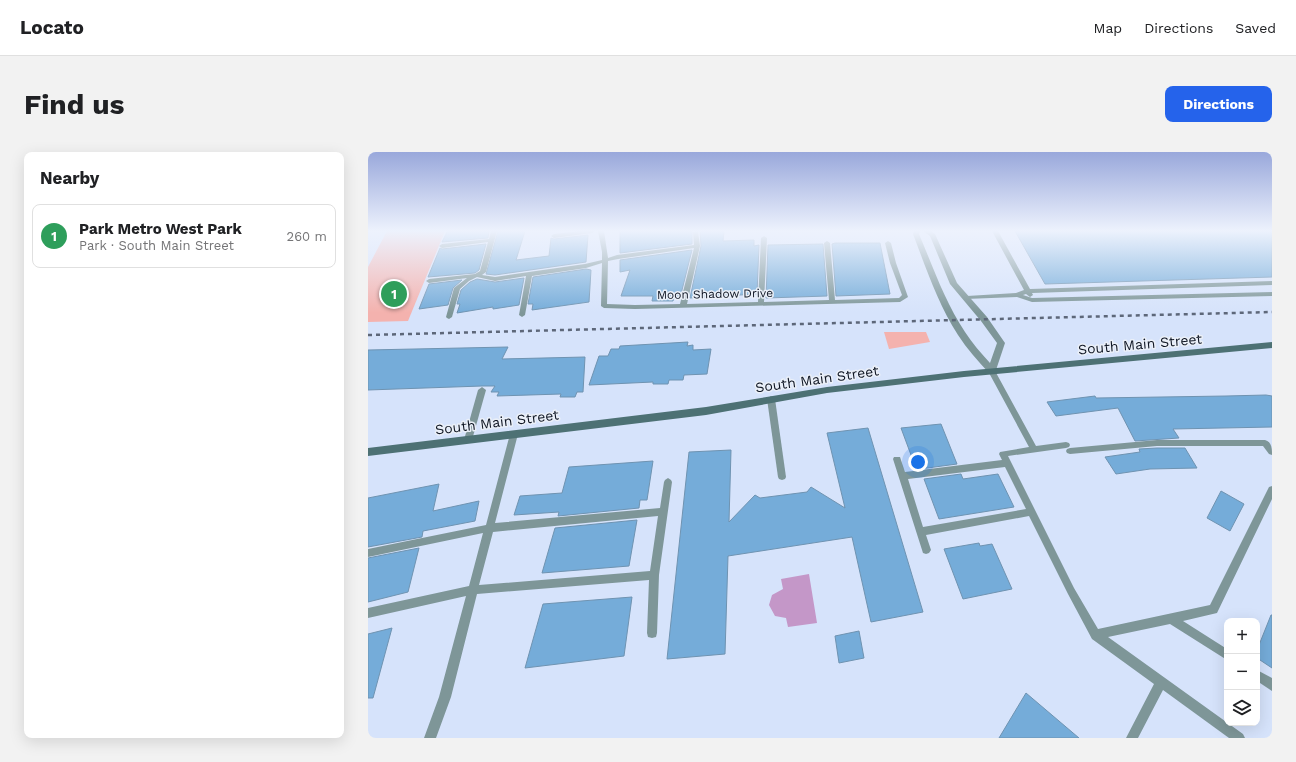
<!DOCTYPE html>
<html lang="en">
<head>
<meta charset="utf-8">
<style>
	:root { --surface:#fff; --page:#f2f2f2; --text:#202124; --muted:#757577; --line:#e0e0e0; --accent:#2563eb }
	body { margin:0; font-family:"Work Sans",sans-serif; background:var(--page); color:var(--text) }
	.controls { position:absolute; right:12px; bottom:12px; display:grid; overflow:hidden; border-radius:8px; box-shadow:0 4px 16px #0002 }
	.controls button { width:36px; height:36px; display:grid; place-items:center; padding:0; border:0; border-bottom:1px solid var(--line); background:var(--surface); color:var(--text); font:20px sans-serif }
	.you { position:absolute; left:550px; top:310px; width:14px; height:14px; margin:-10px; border:3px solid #fff; border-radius:50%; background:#1a73e8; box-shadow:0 0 0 6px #1a73e833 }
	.badge { display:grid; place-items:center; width:26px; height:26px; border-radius:50%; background:var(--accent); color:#fff; font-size:13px; font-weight:700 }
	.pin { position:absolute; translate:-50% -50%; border:2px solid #fff; box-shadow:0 1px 4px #0006 }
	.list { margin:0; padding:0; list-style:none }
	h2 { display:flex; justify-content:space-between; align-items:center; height:52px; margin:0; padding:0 16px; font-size:17px }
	h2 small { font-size:13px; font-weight:400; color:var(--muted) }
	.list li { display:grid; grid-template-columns:26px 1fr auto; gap:12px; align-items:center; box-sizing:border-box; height:64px; margin:0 8px 8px; padding:0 8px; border:1px solid var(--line); border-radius:8px }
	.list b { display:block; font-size:15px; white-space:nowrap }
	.list p { margin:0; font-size:13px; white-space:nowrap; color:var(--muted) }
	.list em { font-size:13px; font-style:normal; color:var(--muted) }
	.icon { flex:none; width:22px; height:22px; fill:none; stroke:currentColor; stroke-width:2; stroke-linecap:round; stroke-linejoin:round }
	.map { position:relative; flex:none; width:904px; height:586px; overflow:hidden; border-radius:8px }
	header { display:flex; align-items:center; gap:24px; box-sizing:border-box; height:56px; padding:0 20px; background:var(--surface); border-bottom:1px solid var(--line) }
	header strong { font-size:19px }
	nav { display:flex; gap:22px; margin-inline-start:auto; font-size:14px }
	.intro { display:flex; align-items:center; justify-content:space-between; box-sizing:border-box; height:96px; padding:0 24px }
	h1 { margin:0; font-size:28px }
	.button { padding:10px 18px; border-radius:8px; background:var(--accent); color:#fff; font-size:14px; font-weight:700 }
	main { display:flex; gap:24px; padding:0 24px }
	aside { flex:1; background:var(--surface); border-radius:8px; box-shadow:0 4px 16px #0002 }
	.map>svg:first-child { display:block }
	.green { fill:#f4b2ae }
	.water { fill:#c497c8 }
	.building { fill:#75acd9; stroke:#6f93b1 }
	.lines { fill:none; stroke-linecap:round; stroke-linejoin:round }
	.lane { fill:#7e9698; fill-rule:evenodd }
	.street { fill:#7e9698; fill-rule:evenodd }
	.secondary { fill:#4d7174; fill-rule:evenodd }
	.rail { stroke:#5d6779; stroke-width:2.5; stroke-dasharray:4 4; stroke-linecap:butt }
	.labels { text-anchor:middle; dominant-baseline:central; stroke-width:3; stroke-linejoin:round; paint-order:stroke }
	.far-street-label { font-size:12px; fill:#0e1523; stroke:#ebf0f8 }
	.street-label { font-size:14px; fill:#0e1523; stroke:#ebf0f8 }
</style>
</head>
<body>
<header>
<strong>Locato</strong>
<nav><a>Map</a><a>Directions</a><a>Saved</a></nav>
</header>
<div class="intro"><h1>Find us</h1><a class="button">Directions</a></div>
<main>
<aside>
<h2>Nearby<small></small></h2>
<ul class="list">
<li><span class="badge" style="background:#2e9e5b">1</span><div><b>Park Metro West Park</b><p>Park · South Main Street</p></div><em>260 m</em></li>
</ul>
</aside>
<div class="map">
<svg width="904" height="586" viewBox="0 0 904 586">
	<rect width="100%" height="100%" fill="#d6e3fb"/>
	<g class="green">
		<polygon points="19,79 77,79 40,169 0,170 0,115"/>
		<polygon points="516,180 558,180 562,190 521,197"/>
	</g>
	<polygon class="water" points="441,422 449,471 420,475 418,466 407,464 401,453 404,443 415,437 413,427"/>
	<g class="building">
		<polygon points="88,79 121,79 120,86 74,90 79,80"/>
		<polygon points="130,79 157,79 148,108 181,104 183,86 186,87 220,83 218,110 127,123 118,122"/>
		<polygon points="252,79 324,79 324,92 252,101"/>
		<polygon points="332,79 356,79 355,89 386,88 386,94 391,93 389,142 322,146 333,94"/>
		<polygon points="647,79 904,79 904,125 677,132"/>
		<polygon points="467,91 512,91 522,142 468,144 464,92"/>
		<polygon points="118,92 111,118 107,121 60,125 72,96 74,97"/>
		<polygon points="455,92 459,144 398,146 400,93"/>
		<polygon points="324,98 312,146 306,146 305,149 284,149 285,144 253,144 262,118 252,120 252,108"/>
		<polygon points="218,117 223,118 221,150 164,158 165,152 160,152 165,125"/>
		<polygon points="156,126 151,153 125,157 125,155 89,161 92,152 89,152 93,138 102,130 109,127 127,130"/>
		<polygon points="94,128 85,136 80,153 51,157 61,132"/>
		<polygon points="320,190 319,194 325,193 325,198 343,197 339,222 316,223 315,228 301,228 300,232 285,232 285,230 221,233 231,204 240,204 243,197 251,197 252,194"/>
		<polygon points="140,195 134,207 217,205 215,240 209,240 207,245 192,245 193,242 129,244 131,240 123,240 127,234 114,234 0,238 0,198"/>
		<polygon points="898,243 904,244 904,275 805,277 811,286 767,289 750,256 688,264 679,250 727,244 728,246 858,244"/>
		<polygon points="573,272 589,312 552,317 550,311 546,311 533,276"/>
		<polygon points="500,276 555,460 503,470 484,385 360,404 357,502 299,507 321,300 363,298 361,370 387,343 392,346 439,340 443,335 477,356 459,281"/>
		<polygon points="789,296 817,296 829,316 782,317 748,322 737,305 772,300 771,297"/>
		<polygon points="285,309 279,348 272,348 271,356 190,364 191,360 146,363 152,344 194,341 201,315"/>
		<polygon points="593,322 595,327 630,322 646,355 571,367 556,327"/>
		<polygon points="71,332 65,359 111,349 107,369 55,379 54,385 0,395 0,346"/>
		<polygon points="853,339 876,352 862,379 839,366"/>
		<polygon points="269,368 261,414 174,421 187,376"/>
		<polygon points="611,391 612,394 624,392 644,437 595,447 576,397"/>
		<polygon points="51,396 40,440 0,450 0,406"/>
		<polygon points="264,445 256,504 157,516 175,452"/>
		<polygon points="903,463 904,463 904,516 889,506 889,498"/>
		<polygon points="24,476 5,546 0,546 0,482"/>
		<polygon points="491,479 496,506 471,511 467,484"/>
		<polygon points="658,541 711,586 631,586"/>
	</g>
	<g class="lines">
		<g class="lane">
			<path d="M123,79H129L118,120L114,123L127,125L217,112L234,108V100L230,79H236L240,106L249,103L326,93L325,80L330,79L332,94L319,152L390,150L393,86L396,84L399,86L396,150L461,148L456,91L459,89L462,91L467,148L531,146L534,143L522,111L517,91L520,89L523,91L528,111L540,145L532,150L267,157L236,156L233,154L234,111L218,116L164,124L157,163L154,165L151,163L158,124L127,129L109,125L101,129L92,137L84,165L81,167L79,166L78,165L86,136L99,126L61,131L58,129L61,127L107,122L112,119L120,90L74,96L71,94L74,92L121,87ZM326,96L312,152L267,153L239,152L240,109L250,107Z"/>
			<polygon points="211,79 227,79 224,81 186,86 183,84 186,82"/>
			<polygon points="624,79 630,79 662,137 904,129 904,133 664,141 665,143 662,145 658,142 655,143 664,146 904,140 904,144 664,150 649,145 597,147 596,146 599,144 648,141 656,138"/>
			<path d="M622,217H626L668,294L698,290L701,291L702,293L701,295L698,296L640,304L706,436L730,477L842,453L901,335L904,334V347L849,461L815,469L859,497V508L802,472L740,485L875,582L877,586H861L795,538L770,586H758L786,532L724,487L700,442L661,364L558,383L563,398L561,401L558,402L555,401L525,307L526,305H532L537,320L634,308L631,302L632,300L661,295L620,219ZM637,315L658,357L555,375L540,327Z"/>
			<polygon points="114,235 118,238 104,288 103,290 97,290 96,288 110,238"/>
			<polygon points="403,244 407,247 418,325 417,327 414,328 411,327 410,325 399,247"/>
			<path d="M146,279L150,282L127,371L292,356L296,330L297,328L300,326L303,328L304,330L291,423L289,481L288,485L284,486L280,485L279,481L281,428L109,442L83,545L68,586H56L71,545L98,444L0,466V456L101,434L115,381L0,405V397L118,373L142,282ZM290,364L282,419L111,433L125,380Z"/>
			<path d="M789,288H897C904,290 904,297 904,303L901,302L895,294H789L702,302L699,301L698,299L699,297L702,296Z"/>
			<polygon points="889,518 904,526 904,539 889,529"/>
		</g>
		<path class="street" d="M546,79H552L551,82C565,115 577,150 597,180C604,191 613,201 622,211L629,191L613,169L582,132L562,84L555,79H563L567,82L589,131L619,165L637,191L627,221H621C610,209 599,197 590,183C570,152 558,116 545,82Z"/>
		<polygon class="secondary" points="904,190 904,196 596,225 459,241 338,263 0,304 0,296 338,255 459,235 596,219"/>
		<polyline class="rail" points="0,183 904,160"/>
	</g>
	<linearGradient id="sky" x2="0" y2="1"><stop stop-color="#99a8db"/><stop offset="0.49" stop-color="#edf2fd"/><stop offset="1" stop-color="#edf2fd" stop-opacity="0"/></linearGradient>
	<rect width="904" height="161" fill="url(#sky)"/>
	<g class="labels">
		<g class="far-street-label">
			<text transform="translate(347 142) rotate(-1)">Moon Shadow Drive</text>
		</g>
		<g class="street-label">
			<text transform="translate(772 192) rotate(-5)">South Main Street</text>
			<text transform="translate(449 227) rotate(-8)">South Main Street</text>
			<text transform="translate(129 270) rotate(-7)">South Main Street</text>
		</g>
	</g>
</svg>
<div class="controls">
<button>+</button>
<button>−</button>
<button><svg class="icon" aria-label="layers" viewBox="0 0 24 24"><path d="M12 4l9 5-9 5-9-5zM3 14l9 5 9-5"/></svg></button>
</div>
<div class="you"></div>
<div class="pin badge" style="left:26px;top:142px;background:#2e9e5b">1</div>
</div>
</main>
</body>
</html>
